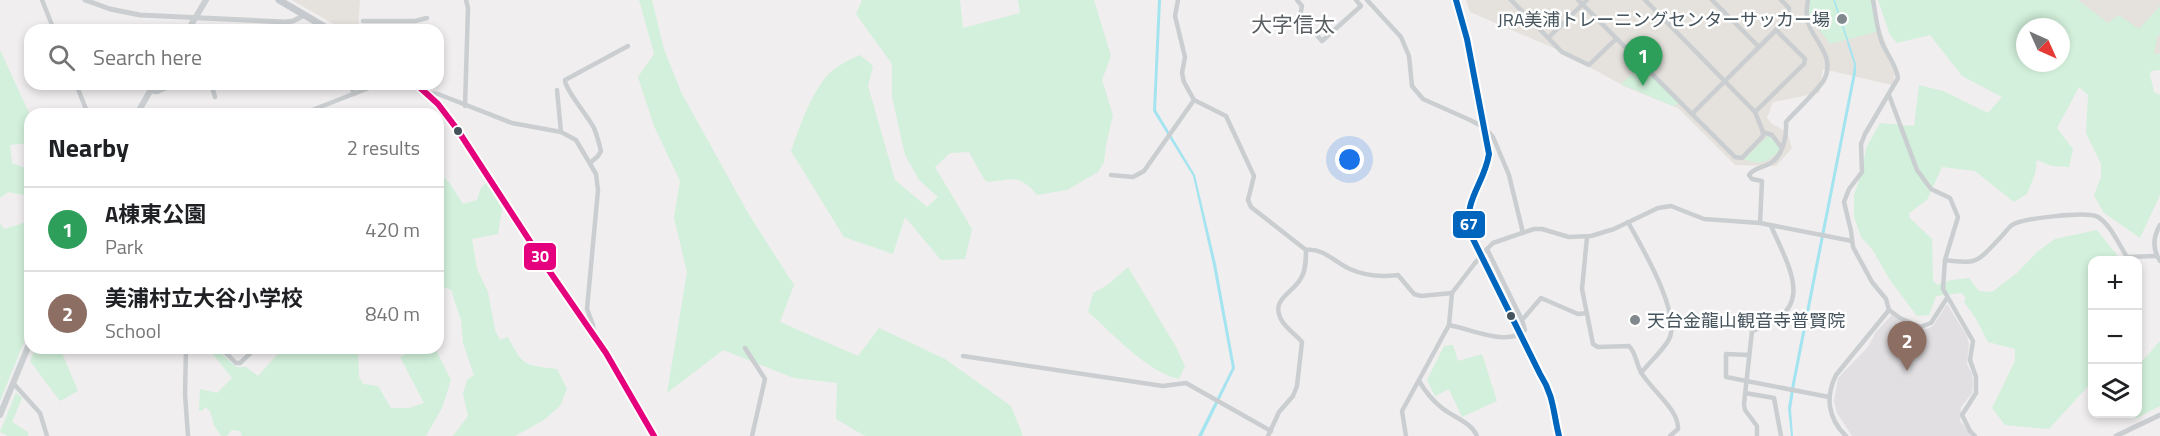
<!DOCTYPE html>
<html lang="en">
<head>
<meta charset="utf-8">
<style>
	:root { --surface:#fff; --page:#f2f2f2; --text:#202124; --muted:#757577; --line:#e0e0e0; --accent:#0f766e }
	body { margin:0; font-family:"Titillium Web","Noto Sans JP",sans-serif; background:var(--page); color:var(--text) }
	.controls { position:absolute; right:18px; bottom:18px; display:grid; overflow:hidden; border-radius:12px; box-shadow:0 3px 9px #0003 }
	.controls button { width:54px; height:54px; display:grid; place-items:center; padding:0; border:0; border-bottom:2px solid var(--line); background:var(--surface); color:var(--text); font:30px sans-serif }
	.compass { position:absolute; left:2016px; top:18px; width:54px; height:54px; border-radius:50%; background:var(--surface); box-shadow:0 3px 9px #0003; rotate:135deg }
	.you { position:absolute; left:1350px; top:160px; width:21px; height:21px; margin:-15px; border:4px solid #fff; border-radius:50%; background:#1a73e8; box-shadow:0 0 0 9px #1a73e833 }
	.badge { display:grid; place-items:center; width:39px; height:39px; border-radius:50%; background:var(--accent); color:#fff; font-size:20px; font-weight:700 }
	.pin { position:absolute; translate:-50% -50px; filter:drop-shadow(0 2px 3px #0008) }
	.pin::after { content:''; position:absolute; top:32px; width:21px; height:18px; background:inherit; clip-path:polygon(0 0,100% 0,50% 100%) }
	.list { margin:0; padding:0; list-style:none }
	h2 { display:flex; justify-content:space-between; align-items:center; height:78px; margin:0; padding:0 24px; font-size:26px }
	h2 small { font-size:20px; font-weight:400; color:var(--muted) }
	.list li { display:grid; grid-template-columns:39px 1fr auto; gap:18px; align-items:center; box-sizing:border-box; height:84px; padding:0 24px; border-top:2px solid var(--line) }
	.list b { display:block; font-size:22px; white-space:nowrap }
	.list p { margin:0; font-size:20px; white-space:nowrap; color:var(--muted) }
	.list em { font-size:20px; font-style:normal; color:var(--muted) }
	.icon { flex:none; width:33px; height:33px; fill:none; stroke:currentColor; stroke-width:2; stroke-linecap:round; stroke-linejoin:round }
	.map { position:relative; flex:none; width:2160px; height:436px; overflow:hidden }
	.search { position:absolute; background:var(--surface); box-shadow:0 3px 9px #0003; left:24px; top:24px; width:420px; height:66px; display:flex; align-items:center; gap:15px; box-sizing:border-box; padding:0 21px; border-radius:18px; color:var(--muted); font-size:22px }
	.panel { position:absolute; background:var(--surface); box-shadow:0 3px 9px #0003; left:24px; top:108px; width:420px; height:246px; border-radius:18px }
	.map>svg:first-child { display:block }
	.commercial { fill:#e5e1dc }
	.education { fill:#e1dfe1 }
	.green { fill:#d2f0db; fill-rule:evenodd }
	.water { fill:#a4e4f0 }
	.lines { fill:none; stroke-linecap:round; stroke-linejoin:round }
	.stream { stroke:#a4e4f0; stroke-width:1.5 }
	.minor { stroke:#caced0; stroke-width:4.5 }
	.tertiary { stroke:#caced0; stroke-width:5 }
	.secondary { stroke:#cbcfd1; stroke-width:6 }
	.primary { stroke:#c6cace; stroke-width:7 }
	.minor-bridge { stroke:#caced0; stroke-width:4.5 }
	.bus-1-casing { stroke:#fff; stroke-width:10 }
	.bus-2-casing { stroke:#fff; stroke-width:10 }
	.bus-1 { stroke:#0065bd; stroke-width:6 }
	.bus-2 { stroke:#e5007d; stroke-width:6 }
	.poi-dot { fill:#81898f; stroke:#fff; stroke-width:2 }
	.bus-dot { fill:#45535c; stroke:#fff; stroke-width:2 }
	.labels { text-anchor:middle; dominant-baseline:central; stroke-width:5; stroke-linejoin:round; paint-order:stroke }
	.poi-label { font-size:18px; fill:#45535c; stroke:#fff; text-anchor:end }
	.quarter-label { font-size:21px; fill:#5a5f63; stroke:#fff }
	.line-badge { stroke:#fff; stroke-width:2 }
	.badge-label { font-size:16px; text-anchor:middle; font-weight:bold; fill:#fff }
</style>
</head>
<body>
<div class="map">
<svg width="2160" height="436" viewBox="0 0 2160 436">
	<rect width="100%" height="100%" fill="#f0eeef"/>
	<g class="commercial">
		<polygon points="292,0 360,0 358,30 344,30"/>
		<polygon points="1466,0 1874,0 1874,14 1896,69 1892,85 1823,69 1819,93 1773,102 1767,118 1772,124 1787,132 1792,148 1776,166 1735,165 1678,108 1626,87 1558,50 1470,12"/>
		<polygon points="1950,0 2160,0 2160,63 2061,27 2025,27"/>
	</g>
	<polygon class="education" points="1947,304 1967,336 1969,345 1967,364 1972,374 1973,383 1972,393 1961,407 1960,421 1972,436 1852,436 1837,413 1834,401 1838,378 1868,347 1876,332 1892,315 1909,325 1927,329 1933,326"/>
	<g class="green">
		<polygon points="639,0 652,0 664,49 681,92 748,213 794,285 780,322 858,356 879,328 945,359 1011,406 1023,436 865,436 836,419 837,383 794,378 723,350 667,393 687,272 674,218 680,181 654,126 638,77 654,54"/>
		<path d="M862,0H960L963,28L1020,13L1018,0H1094L1111,56L1102,80L1113,115L1106,145L1104,162L1098,172L1067,190L1037,195C1019,174 1014,179 988,182L984,179L969,152L950,153L935,167L972,229L965,259L941,260L905,217L893,254L844,237L791,151C800,126 809,99 825,78C833,68 848,60 860,55L873,66L868,86L895,180L927,207L938,197L919,180L905,155L892,97V64L856,14Z"/>
		<polygon points="1810,0 1874,0 1878,29 1876,32 1830,44 1808,13"/>
		<path d="M1878,0H2078L2108,23L2119,15L2139,29L2160,6V34L2157,37L2154,54H2160V70L2151,71L2150,75L2154,92L2160,95V195L2140,238L2103,212L2094,195L2101,177V164L2086,133L2088,95L2079,87L2057,128L2073,149L2069,167L2052,166L2037,160L2035,174L2027,194L2014,202L1975,171L1942,167L1927,200L1909,213L1910,218L1932,239L1933,280L1937,285L1951,280L1969,278L1979,291L1992,292L2017,273L2038,251L2055,239L2097,230L2121,260H2092V377L2088,386L2049,429L2005,425L1992,408L2015,361V349L1988,342L1976,319L1964,302L1966,298L1962,293L1936,296L1929,315L1917,316L1890,280L1872,249L1861,237L1854,217V195L1862,172L1866,148L1880,123L1914,126L1919,85L1943,91L1988,113L2002,97L1962,76L1930,35L1897,43L1890,35ZM2025,27H2061V63H2025Z"/>
		<polygon points="0,50 29,113 46,111 48,114 30,114 30,143 10,145 12,163 30,170 30,196 8,192 0,198"/>
		<polygon points="1642,64 1680,103 1673,106 1621,84"/>
		<path d="M1768,136H1771L1779,144V151C1768,162 1759,166 1744,159Z"/>
		<path d="M438,170L451,185L463,204L477,200L481,188L486,183L502,209L498,234L472,239L477,269L488,292L495,330L500,340L508,337C523,367 525,365 557,369L567,389L560,406L544,420L515,436H453L468,416L463,394L467,380L474,375L463,343L461,320L451,290L438,284Z"/>
		<polygon points="30,221 30,327 0,401 0,223 4,229"/>
		<path d="M1128,267L1176,347L1185,366L1179,379C1145,371 1114,334 1088,312L1093,293L1109,284Z"/>
		<polygon points="2160,341 2160,406 2137,418 2120,418 2116,414 2138,414 2138,366"/>
		<polygon points="1453,345 1458,361 1482,354 1497,401 1462,417 1449,389 1435,396 1427,380 1444,346"/>
		<polygon points="36,348 68,348 62,353 78,391 60,401 30,361"/>
		<polygon points="208,348 216,348 236,367 246,367 258,376 283,348 358,348 359,377 363,384 378,386 391,408 409,408 424,403 400,357 417,348 435,348 451,380 442,408 426,436 242,436 240,431 232,430 227,436 221,436 214,425 210,411 205,407 202,411 199,410 200,389 217,393 232,378"/>
		<polygon points="16,393 22,398 12,422 28,432 28,436 8,436 0,432"/>
	</g>
	<g class="water">
		<polygon points="1158,0 1161,0 1156,110 1195,175 1216,264 1235,368 1202,436 1198,436 1232,368 1213,265 1193,176 1153,111"/>
		<polygon points="1849,42 1856,64 1856,73 1795,384 1791,409 1793,436 1791,436 1788,408 1792,383 1853,73 1854,64 1847,43"/>
	</g>
	<g class="lines">
		<polyline class="stream" points="1834,0 1848,42"/>
		<g class="minor">
			<polyline points="42,0 54,30"/>
			<path d="M1178,0L1175,16L1185,57L1182,73L1184,82L1194,100L1226,116L1254,176L1248,200L1251,207L1306,250C1322,247 1336,263 1350,269C1365,276 1382,277 1398,275L1414,294L1421,296L1452,293"/>
			<polyline points="1297,0 1302,6 1300,16 1322,41 1361,6 1356,0"/>
			<polyline points="1367,0 1401,37 1409,56 1412,86 1423,99 1470,120 1485,128 1493,137 1509,175 1523,233"/>
			<polyline points="1511,0 1562,52 1589,65 1616,39"/>
			<polyline points="1578,0 1735,157 1742,158 1763,136 1763,132"/>
			<polyline points="1645,0 1755,112 1763,132"/>
			<polyline points="1712,0 1759,47"/>
			<path d="M1873,0C1876,15 1877,34 1884,47C1890,59 1896,65 1898,78L1865,134L1861,144L1862,172L1849,189L1844,202L1851,231L1853,247L1872,282L1886,299L1889,310L1900,318L1920,327L1931,323L1947,298"/>
			<polyline points="363,21 415,21 427,18"/>
			<polyline points="311,30 318,23"/>
			<polyline points="1549,37 1587,0"/>
			<polyline points="76,84 88,114"/>
			<polyline points="211,84 215,97"/>
			<polyline points="350,84 354,94"/>
			<polyline points="557,90 561,132"/>
			<polyline points="150,91 157,92 177,84"/>
			<polyline points="426,93 438,94 512,123 561,132 576,140 596,174 598,190 587,309 593,325 594,335"/>
			<polyline points="1889,95 1917,170 1931,189 1950,198 1958,217 1945,260 1943,289 1973,341 1970,360 1976,377 1976,393 1962,415 1970,431 1975,436"/>
			<polyline points="465,106 468,8 466,0"/>
			<polyline points="1755,112 1804,64 1805,59 1776,30"/>
			<polyline points="302,114 379,84"/>
			<polyline points="1692,114 1788,18 1789,8 1781,0"/>
			<polyline points="1763,132 1772,135 1781,147"/>
			<path d="M590,163L598,156L601,151C599,143 597,135 594,128C588,116 565,90 565,80L628,46"/>
			<polyline points="1111,175 1133,177 1144,171 1194,100"/>
			<path d="M1628,222C1640,244 1684,317 1668,341C1662,351 1650,362 1641,373"/>
			<path d="M1760,223L1762,181L1752,179L1749,175C1754,168 1762,168 1769,164C1783,157 1787,136 1786,122C1795,112 1818,90 1824,80C1837,55 1810,38 1807,19C1806,13 1807,6 1808,0"/>
			<path d="M2160,225C2153,237 2152,249 2160,261"/>
			<path d="M1587,237L1582,289L1593,344L1598,347L1629,346C1636,353 1636,363 1641,372C1650,389 1679,409 1678,429L1670,436"/>
			<path d="M1945,260C1978,265 1978,261 2000,238C2004,234 2008,228 2012,225C2023,218 2088,211 2098,217C2111,225 2119,245 2127,257L2156,256"/>
			<polyline points="1522,320 1541,298 1578,314 1587,313"/>
			<path d="M1449,325C1471,329 1508,347 1525,330L1522,320L1487,249L1493,243L1534,229H1542L1569,237L1591,236L1614,229L1658,208L1671,206L1704,219L1760,223L1852,241"/>
			<polyline points="186,348 185,394 188,436"/>
			<polyline points="221,348 236,363 240,363 256,348"/>
			<polyline points="745,348 765,379 752,436"/>
			<polyline points="1749,355 1726,354 1726,377 1829,397"/>
			<polyline points="963,356 1163,386 1186,383 1271,431"/>
			<path d="M1419,381C1425,391 1433,401 1442,408C1453,417 1471,422 1477,436"/>
			<polyline points="13,383 40,413 47,436"/>
			<polyline points="1745,393 1774,398 1781,436"/>
			<path d="M1268,436L1279,412L1293,396L1297,386L1302,342C1296,335 1287,329 1282,321C1269,299 1293,294 1301,278C1306,270 1306,259 1306,250"/>
			<polyline points="1406,436 1402,411 1449,325 1452,293 1475,263"/>
			<path d="M1757,436V426L1745,410L1744,404L1752,331C1817,311 1791,271 1771,226"/>
			<path d="M1846,436C1828,419 1825,397 1836,375L1889,310"/>
		</g>
		<g class="tertiary">
			<polyline points="85,0 110,9 140,15 285,22 293,21 305,15"/>
			<path d="M1456,0L1467,39L1489,154C1484,185 1463,199 1470,233L1540,374C1554,396 1553,412 1559,436"/>
			<polyline points="2116,436 2160,415"/>
		</g>
		<g class="secondary">
			<polyline points="188,30 206,0"/>
			<polyline points="137,114 154,84"/>
			<polyline points="0,415 30,342"/>
		</g>
		<g class="primary">
			<polyline points="279,0 330,30"/>
			<polyline points="416,84 438,104 457,129 550,272 606,353 654,436"/>
		</g>
		<polyline class="minor-bridge" points="1475,263 1487,249"/>
		<g class="bus-1-casing">
			<path id="bus-1" d="M1456,0L1467,39L1489,154C1484,185 1463,199 1470,233L1540,374C1554,396 1553,412 1559,436"/>
		</g>
		<g class="bus-2-casing">
			<polyline id="bus-2" points="416,84 438,104 457,129 550,272 606,353 654,436"/>
		</g>
		<use href="#bus-1" class="bus-1"/>
		<use href="#bus-2" class="bus-2"/>
	</g>
	<g class="poi-dot">
		<circle cx="1842" cy="19" r="6"/>
		<circle cx="1635" cy="320" r="6"/>
	</g>
	<g class="bus-dot">
		<circle cx="458" cy="131" r="5"/>
		<circle cx="1511" cy="316" r="5"/>
	</g>
	<g class="labels">
		<g class="poi-label">
			<text x="1830" y="19">JRA美浦トレーニングセンターサッカー場</text>
			<text x="1647" y="320" text-anchor="start">天台金龍山観音寺普賢院</text>
		</g>
		<g class="quarter-label">
			<text x="1293" y="24">大字信太</text>
		</g>
	</g>
	<g class="line-badge">
		<rect x="1452" y="210" width="34" height="29" rx="6" fill="#0065bd"/>
		<rect x="523" y="242" width="34" height="29" rx="6" fill="#e5007d"/>
	</g>
	<g class="badge-label">
		<text x="1469" y="230">67</text>
		<text x="540" y="262">30</text>
	</g>
</svg>
<div class="controls">
<button>+</button>
<button>−</button>
<button><svg class="icon" aria-label="layers" viewBox="0 0 24 24"><path d="M12 4l9 5-9 5-9-5zM3 14l9 5 9-5"/></svg></button>
</div>
<svg class="compass" viewBox="-18 -18 36 36"><path d="M0-13l5 13h-10z" fill="#e53935"/><path d="M0 13l5-13h-10z" fill="#757577"/></svg>
<div class="you"></div>
<div class="pin badge" style="left:1643px;top:86px;background:#2e9e5b">1</div>
<div class="pin badge" style="left:1907px;top:371px;background:#8d6e63">2</div>
<div class="search"><svg class="icon" aria-label="search" viewBox="0 0 24 24"><circle cx="10" cy="10" r="6"/><path d="M15 15l6 6"/></svg>Search here</div>
<section class="panel">
<h2>Nearby<small>2 results</small></h2>
<ul class="list">
<li><span class="badge" style="background:#2e9e5b">1</span><div><b>A棟東公園</b><p>Park</p></div><em>420 m</em></li>
<li><span class="badge" style="background:#8d6e63">2</span><div><b>美浦村立大谷小学校</b><p>School</p></div><em>840 m</em></li>
</ul>
</section>
</div>
</body>
</html>
